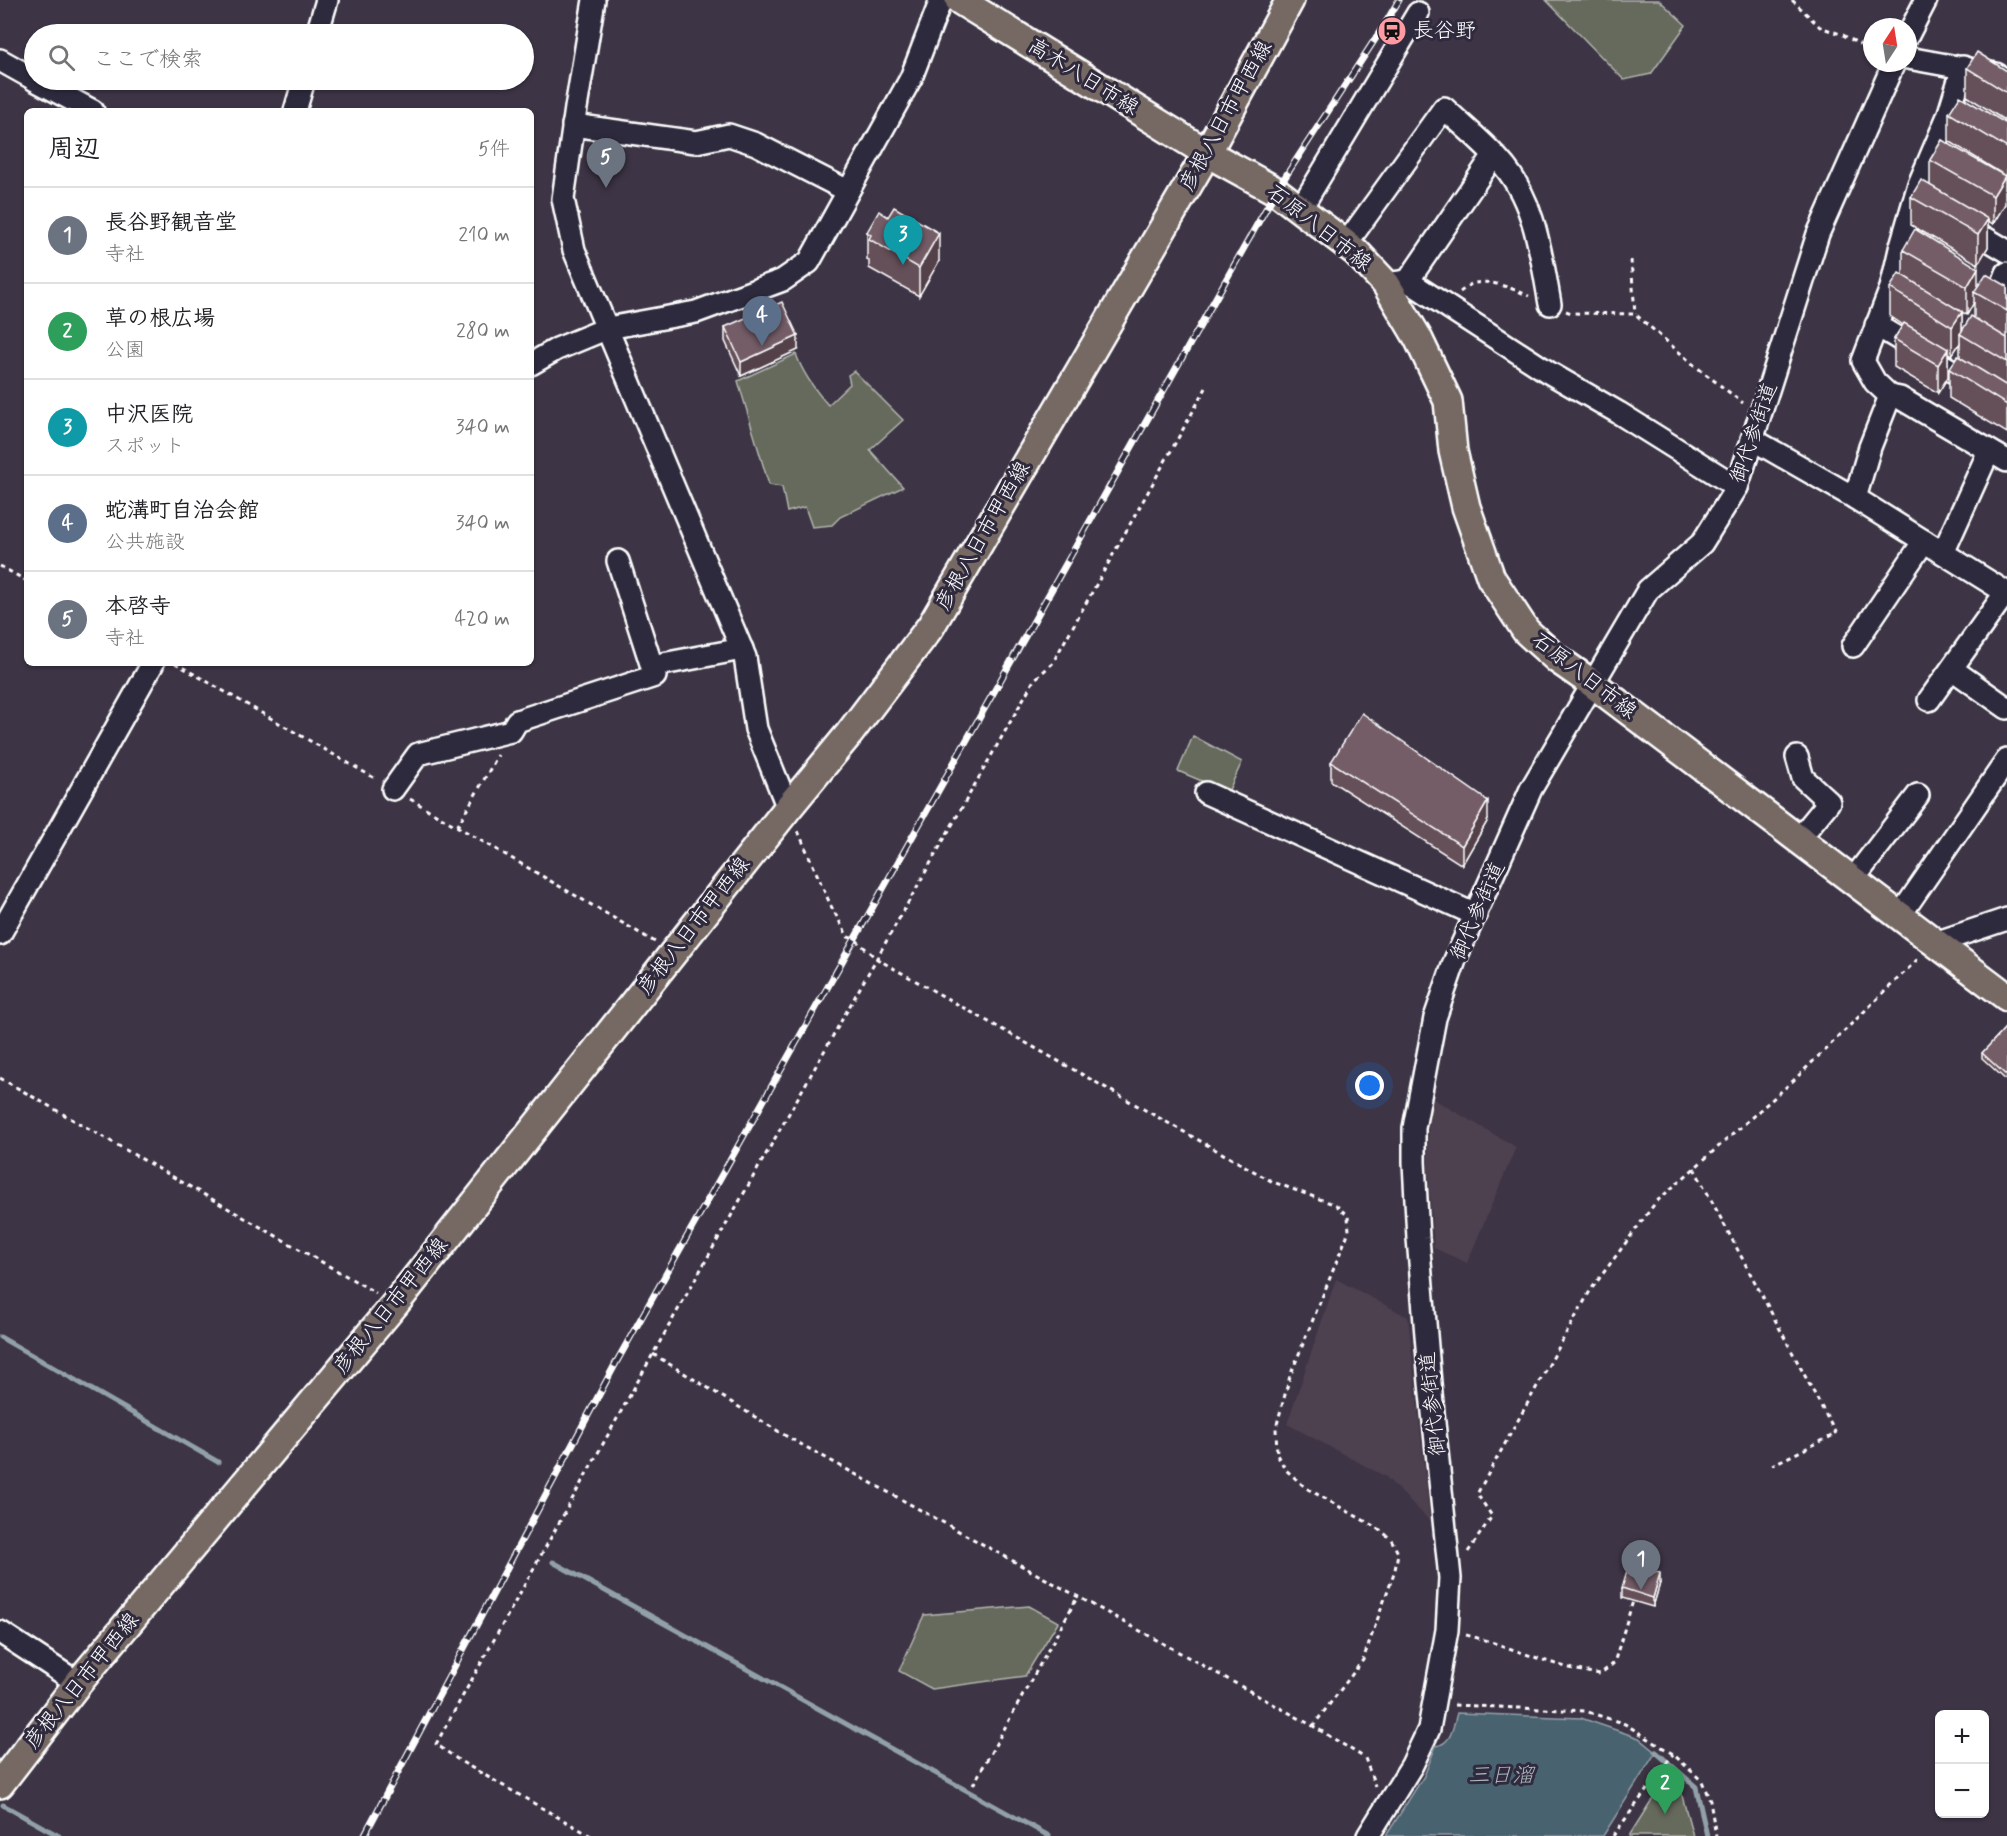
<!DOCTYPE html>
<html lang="ja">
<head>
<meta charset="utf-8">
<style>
	:root { --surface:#fff; --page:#f2f2f2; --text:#202124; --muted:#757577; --line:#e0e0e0; --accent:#84575d }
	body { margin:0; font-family:Mynerve,"Klee One",sans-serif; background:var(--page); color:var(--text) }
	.controls { position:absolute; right:18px; bottom:18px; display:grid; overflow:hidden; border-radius:9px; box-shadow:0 2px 4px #0004 }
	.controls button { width:54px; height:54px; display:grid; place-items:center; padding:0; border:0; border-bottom:2px solid var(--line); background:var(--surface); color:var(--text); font:30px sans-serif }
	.compass { position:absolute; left:1863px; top:18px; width:54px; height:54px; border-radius:50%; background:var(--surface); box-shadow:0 2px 4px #0004; rotate:12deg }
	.you { position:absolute; left:1370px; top:1086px; width:21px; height:21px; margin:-15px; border:4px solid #fff; border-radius:50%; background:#1a73e8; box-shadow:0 0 0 9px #1a73e833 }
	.badge { display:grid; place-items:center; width:39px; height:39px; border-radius:50%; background:var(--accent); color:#fff; font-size:20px; font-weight:700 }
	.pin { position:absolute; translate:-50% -50px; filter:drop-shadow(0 2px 3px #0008) }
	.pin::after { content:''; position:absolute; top:32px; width:21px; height:18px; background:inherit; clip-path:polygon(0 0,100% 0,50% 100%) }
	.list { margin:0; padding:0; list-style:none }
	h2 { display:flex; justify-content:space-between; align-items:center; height:78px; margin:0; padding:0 24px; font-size:26px }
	h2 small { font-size:20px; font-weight:400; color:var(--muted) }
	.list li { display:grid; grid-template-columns:39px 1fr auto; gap:18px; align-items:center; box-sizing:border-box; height:96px; padding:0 24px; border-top:2px solid var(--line) }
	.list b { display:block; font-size:22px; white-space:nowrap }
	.list p { margin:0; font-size:20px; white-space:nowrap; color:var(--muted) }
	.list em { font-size:20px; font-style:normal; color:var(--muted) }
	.icon { flex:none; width:33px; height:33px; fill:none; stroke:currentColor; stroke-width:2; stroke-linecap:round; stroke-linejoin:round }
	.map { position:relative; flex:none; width:2007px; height:1836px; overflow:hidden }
	.search { position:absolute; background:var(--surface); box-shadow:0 2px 4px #0004; left:24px; top:24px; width:510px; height:66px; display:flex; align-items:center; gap:15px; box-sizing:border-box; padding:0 21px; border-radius:33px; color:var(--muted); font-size:22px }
	.panel { position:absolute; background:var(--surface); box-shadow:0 2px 4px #0004; left:24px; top:108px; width:510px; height:558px; border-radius:9px }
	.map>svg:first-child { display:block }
	.built { fill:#4e404f }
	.green { fill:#666b5d; stroke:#b2b5ae; stroke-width:1.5 }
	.water { fill:#496270; stroke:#92a1a9; stroke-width:1.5 }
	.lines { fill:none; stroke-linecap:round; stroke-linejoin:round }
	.stream { stroke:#92a1a9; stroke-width:5 }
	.minor-casing { stroke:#fff; stroke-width:26 }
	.major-casing { stroke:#fff; stroke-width:32 }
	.path { stroke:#fff; stroke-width:3; stroke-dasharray:4.5 4.5; stroke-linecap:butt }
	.minor { stroke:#2f2a3d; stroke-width:21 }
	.major { stroke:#766964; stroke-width:27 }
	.rail-casing { stroke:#fff; stroke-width:7 }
	.rail { stroke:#2f2a3d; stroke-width:4.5; stroke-dasharray:14; stroke-linecap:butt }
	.wall { fill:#655059; stroke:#fff; stroke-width:1.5; fill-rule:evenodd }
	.shaded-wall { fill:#524148; stroke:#fff; stroke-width:1.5 }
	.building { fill:#755d67; stroke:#fff; stroke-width:1.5 }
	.labels { text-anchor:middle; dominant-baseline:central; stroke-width:6; stroke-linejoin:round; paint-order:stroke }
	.poi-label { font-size:21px; fill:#fff; stroke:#2f2a3d; text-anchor:start }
	.street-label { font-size:21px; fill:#fff; stroke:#2f2a3d }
	.water-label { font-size:22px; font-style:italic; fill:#adb8bf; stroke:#2f2a3d }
</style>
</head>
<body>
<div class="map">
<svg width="2007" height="1836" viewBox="0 0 2007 1836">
	<rect width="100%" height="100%" fill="#3d3445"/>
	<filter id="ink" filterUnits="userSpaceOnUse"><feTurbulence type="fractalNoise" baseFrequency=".0167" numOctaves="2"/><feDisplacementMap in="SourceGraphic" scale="12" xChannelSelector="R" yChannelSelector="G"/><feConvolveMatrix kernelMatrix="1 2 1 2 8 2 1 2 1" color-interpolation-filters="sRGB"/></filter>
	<g filter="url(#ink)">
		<g class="built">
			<polygon points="1430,1097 1516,1147 1467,1263 1434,1248 1427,1156"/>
			<polygon points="1336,1279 1408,1317 1430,1521 1386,1477 1287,1424"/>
		</g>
		<g class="green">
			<polygon points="1546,0 1659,0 1686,25 1651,74 1624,80"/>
			<path d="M796,354C803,374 814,389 828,405L850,384L848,375L854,371L903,420L870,450L903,487L840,517L832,525L812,527L805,507L787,512L782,487L769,485L738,381Z"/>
			<polygon points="1193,736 1242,762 1228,792 1178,771"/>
			<polygon points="1029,1606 1058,1622 1025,1676 932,1689 899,1671 924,1615"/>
			<polygon points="1663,1782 1681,1792 1693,1836 1629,1836"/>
		</g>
		<path class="water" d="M1457,1713L1581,1718L1639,1738L1656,1752L1603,1836H1386L1424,1776L1436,1746C1452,1744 1453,1726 1457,1713Z"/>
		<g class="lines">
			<g class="stream">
				<polyline points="0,1337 218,1462"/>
				<polyline points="553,1562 1049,1836"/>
				<polyline points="1656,1752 1696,1787 1707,1836"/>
				<polyline points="3,1805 59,1836"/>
			</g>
			<g class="minor-casing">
				<g id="minor">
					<polyline points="594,0 576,108 563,199 574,250 745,657 756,729 788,808"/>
					<polyline points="317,34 327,0"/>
					<polyline points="1908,35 1926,0"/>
					<polyline points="1908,58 1996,74 2007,81"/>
					<polyline points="0,60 34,79"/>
					<polyline points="35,80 93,111"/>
					<polyline points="295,111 304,80"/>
					<polyline points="573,125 696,142 729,135 756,144 848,191"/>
					<polyline points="1301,208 1418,13"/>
					<polyline points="1965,226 2007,251"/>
					<path d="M1346,244L1444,108C1462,125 1482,141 1498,159C1535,198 1541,254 1550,304"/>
					<polyline points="1408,281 1494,155"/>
					<polyline points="1386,284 1408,281 1548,372 1619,413 1737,487"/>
					<polyline points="1998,296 2007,273"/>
					<polyline points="1876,325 2007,404"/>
					<polyline points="531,364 557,349 608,328 696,312 783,280 809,262 911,78 941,0"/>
					<polyline points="1890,396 1900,398 2007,461"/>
					<polyline points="1752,439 1855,498 2007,593"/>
					<polyline points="1855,498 1870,447 1890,396 1875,382 1863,361 1891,288 1900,249 1919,184 1948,116 1963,67"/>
					<polyline points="1943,553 1989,451"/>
					<polyline points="1853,646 1924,541"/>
					<polyline points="652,666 742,649"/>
					<polyline points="1952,669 2007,708"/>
					<polyline points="1929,700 2006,592"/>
					<polyline points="1797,757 1803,778 1829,802 1798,840"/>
					<polyline points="393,789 418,754 511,731 517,721 655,676 618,561"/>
					<polyline points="1206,793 1476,915"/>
					<polyline points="1852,881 1918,795"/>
					<polyline points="1899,917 2007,760"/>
					<polyline points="0,934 153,663"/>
					<polyline points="1935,943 2007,919"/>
					<polyline points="0,1632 78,1683"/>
					<polyline points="1368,1836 1412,1765 1429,1729 1447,1630 1450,1578 1430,1383 1418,1238 1414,1162 1414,1128 1435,1018 1455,960 1531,789 1648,590 1702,543 1737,487 1818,234 1894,63"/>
				</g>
			</g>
			<g class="major-casing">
				<g id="major">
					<polyline points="959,0 1207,153 1276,191 1356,252 1386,284 1418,338 1448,401 1453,451 1466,507 1491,578 1526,631 1557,659 1593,684 2007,997"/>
					<polyline points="0,1784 78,1683 395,1304 788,808 849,734 931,626 1207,153 1290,0"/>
				</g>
			</g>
			<g class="path">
				<polyline points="1792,0 1820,27 1843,35 1872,51"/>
				<polyline points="1631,260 1635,314"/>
				<path d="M1460,292C1463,290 1468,285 1472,284C1490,278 1513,289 1529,296"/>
				<polyline points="1566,311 1571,313 1635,314 1694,365 1743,403"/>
				<polyline points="0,566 27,581"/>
				<polyline points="175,663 376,779"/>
				<polyline points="410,799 655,942"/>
				<polyline points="457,827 498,755"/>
				<polyline points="798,831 831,906 848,937 855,939 877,959 1273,1182 1336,1205 1348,1216 1349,1231 1290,1376 1276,1428 1277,1455 1286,1470 1306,1488 1379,1529 1391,1539 1398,1553 1395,1570 1363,1660 1313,1726"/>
				<polyline points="0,1078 376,1293"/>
				<polyline points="1694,1168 1836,1434 1772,1465"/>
				<polyline points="653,1354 786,1436 1313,1726 1365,1758 1375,1786"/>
				<polyline points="1468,1552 1492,1516 1477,1494 1590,1291 1656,1202 1794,1080 1920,957"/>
				<path d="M1466,1635C1512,1646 1553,1668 1600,1674L1614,1663L1633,1601"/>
				<polyline points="1454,1705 1585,1711 1625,1724 1673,1754 1702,1781 1710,1801 1716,1836"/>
				<polyline points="973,1785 1078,1596"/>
				<polyline points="591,1836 460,1761 436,1744 653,1354 1034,680 1052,664 1206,388"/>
				<polyline points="1613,1836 1673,1754"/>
			</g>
			<use href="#minor" class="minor"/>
			<use href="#major" class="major"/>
			<g class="rail-casing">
				<polyline id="rail" points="364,1836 617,1361 1276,191 1385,24 1399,0"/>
			</g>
			<use href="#rail" class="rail"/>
		</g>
		<g class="wall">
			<polygon points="1967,68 2007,71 2007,122 1967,96"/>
			<polygon points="1949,113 2007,124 2007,177 1949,141"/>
			<polygon points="1942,140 2005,204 1993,224 1988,221 1988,247 1978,264 1911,225 1911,197 1930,185 1930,160"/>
			<polygon points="867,232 939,261 919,296 869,268 869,261 867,260"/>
			<path d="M1903,250L1978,286H2007V433L1949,398V369L1960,357V343L1952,355L1948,353V377L1938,393L1894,367V339L1903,325L1890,316V288L1903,275ZM1974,302V318L1962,331V312L1967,315Z"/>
			<polygon points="725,327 798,350 741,376 725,341"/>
			<polygon points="1331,762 1488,820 1462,865 1331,781"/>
			<polygon points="2007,1026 2007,1081 1982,1058 1982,1053"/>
			<polygon points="1660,1583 1653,1607 1622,1598 1622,1588"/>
		</g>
		<g class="shaded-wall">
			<polygon points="2005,176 2005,204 1993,224 1993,196"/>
			<polygon points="1988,219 1988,247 1978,264 1978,235"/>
			<polygon points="939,233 939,261 919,296 919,268"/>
			<polygon points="1978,268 1978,294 1974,292 1974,302 1967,315 1967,287"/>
			<polygon points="1962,312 1962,335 1960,334 1960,343 1952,355 1952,327"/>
			<polygon points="798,336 798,350 741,376 741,362"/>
			<polygon points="1948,349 1948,377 1938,393 1938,365"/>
			<polygon points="1488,801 1488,820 1462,865 1462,846"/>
			<polygon points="1660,1573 1660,1583 1653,1607 1653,1598"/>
		</g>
		<g class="building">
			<polygon points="1977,52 2007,71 2007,93 1967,68"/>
			<polygon points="1960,96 2007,124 2007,148 1949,113"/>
			<polygon points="1942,140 2005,176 1993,196 1930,160"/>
			<polygon points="1921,180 1988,219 1978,235 1911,197"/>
			<polygon points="894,207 939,233 919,268 869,239 871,235 867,232 879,211 888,217"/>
			<polygon points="1915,229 1978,268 1967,287 1903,250"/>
			<polygon points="1899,273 1962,312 1952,327 1890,288"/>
			<polygon points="1986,274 2007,286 2007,311 1974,292"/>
			<polygon points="782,302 798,336 741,362 725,327"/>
			<polygon points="1971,316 2007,338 2007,362 1960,334"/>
			<polygon points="1904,323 1948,349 1938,365 1894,339"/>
			<polygon points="1958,356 2007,386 2007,405 1949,369"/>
			<polygon points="1362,713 1488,801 1462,846 1331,762"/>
			<polygon points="2007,1026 2007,1076 1982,1053"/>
			<polygon points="1629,1564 1660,1573 1653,1598 1622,1588"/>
		</g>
	</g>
	<defs>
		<g id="station-disc" transform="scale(1.5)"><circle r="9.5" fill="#ff9aa2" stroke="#2f2a3d"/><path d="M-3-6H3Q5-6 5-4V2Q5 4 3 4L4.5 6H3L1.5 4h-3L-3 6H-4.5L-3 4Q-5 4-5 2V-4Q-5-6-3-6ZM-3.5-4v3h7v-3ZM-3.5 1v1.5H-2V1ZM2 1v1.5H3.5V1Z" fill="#111"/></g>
	</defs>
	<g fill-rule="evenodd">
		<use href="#station-disc" x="1392" y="31"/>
	</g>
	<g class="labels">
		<g class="poi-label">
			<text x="1413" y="31">長谷野</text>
		</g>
		<g class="street-label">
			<text transform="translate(1083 77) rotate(32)">高木八日市線</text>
			<text transform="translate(1226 116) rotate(-61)">彦根八日市甲西線</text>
			<text transform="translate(1319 228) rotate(38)">石原八日市線</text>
			<text transform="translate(1754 433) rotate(-71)">御代参街道</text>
			<text transform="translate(983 536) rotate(-60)">彦根八日市甲西線</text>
			<text transform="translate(1584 676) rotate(38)">石原八日市線</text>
			<text transform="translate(1478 911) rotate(-66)">御代参街道</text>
			<text transform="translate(694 926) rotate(-52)">彦根八日市甲西線</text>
			<text transform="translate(391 1306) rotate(-51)">彦根八日市甲西線</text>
			<text transform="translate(1433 1404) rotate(-96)">御代参街道</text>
			<text transform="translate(82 1681) rotate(-51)">彦根八日市甲西線</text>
		</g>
		<g class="water-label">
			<text x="1501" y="1776">三日溜</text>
		</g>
	</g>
</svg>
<div class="controls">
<button>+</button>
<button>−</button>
</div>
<svg class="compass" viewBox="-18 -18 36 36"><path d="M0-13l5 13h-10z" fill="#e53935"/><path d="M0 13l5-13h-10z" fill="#757577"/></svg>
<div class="you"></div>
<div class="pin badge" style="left:1641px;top:1590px;background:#6b7280">1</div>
<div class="pin badge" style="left:1665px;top:1814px;background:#2e9e5b">2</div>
<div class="pin badge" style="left:903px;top:265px;background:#0f9aa8">3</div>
<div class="pin badge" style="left:762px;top:346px;background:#5c6f8a">4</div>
<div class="pin badge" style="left:606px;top:188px;background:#6b7280">5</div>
<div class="search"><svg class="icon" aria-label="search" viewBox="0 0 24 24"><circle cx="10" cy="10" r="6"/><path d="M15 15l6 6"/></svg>ここで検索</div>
<section class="panel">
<h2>周辺<small>5件</small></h2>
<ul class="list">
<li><span class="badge" style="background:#6b7280">1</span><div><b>長谷野観音堂</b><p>寺社</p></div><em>210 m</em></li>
<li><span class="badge" style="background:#2e9e5b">2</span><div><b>草の根広場</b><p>公園</p></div><em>280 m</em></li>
<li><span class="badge" style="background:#0f9aa8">3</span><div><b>中沢医院</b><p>スポット</p></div><em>340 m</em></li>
<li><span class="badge" style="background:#5c6f8a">4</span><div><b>蛇溝町自治会館</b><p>公共施設</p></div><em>340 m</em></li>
<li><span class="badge" style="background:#6b7280">5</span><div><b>本啓寺</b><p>寺社</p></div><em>420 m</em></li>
</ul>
</section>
</div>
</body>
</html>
